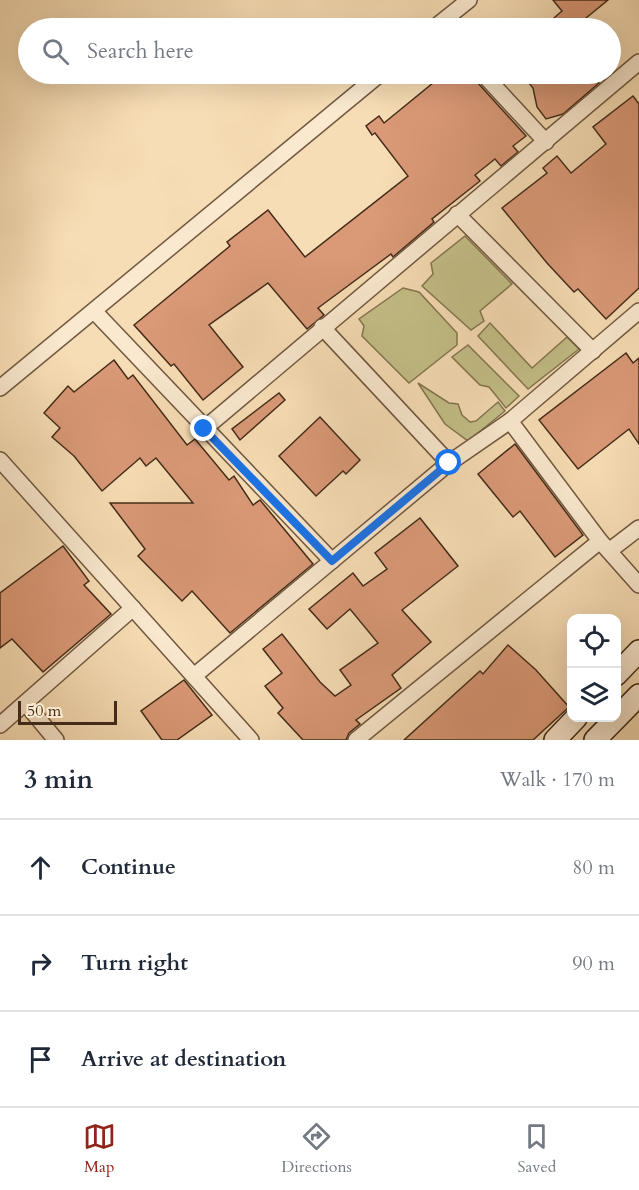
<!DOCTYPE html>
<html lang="en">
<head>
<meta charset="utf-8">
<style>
	:root { --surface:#fff; --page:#f2f2f3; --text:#1f2937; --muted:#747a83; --line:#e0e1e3; --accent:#8f2418 }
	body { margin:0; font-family:Cardo,serif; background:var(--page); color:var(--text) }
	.controls { position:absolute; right:18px; bottom:18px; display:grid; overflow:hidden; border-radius:12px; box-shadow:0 6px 24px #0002 }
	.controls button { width:54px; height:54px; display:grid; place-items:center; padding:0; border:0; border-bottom:2px solid var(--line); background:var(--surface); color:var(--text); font:30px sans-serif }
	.scale { position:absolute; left:18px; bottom:15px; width:99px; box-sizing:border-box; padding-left:6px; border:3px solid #442c19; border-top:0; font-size:16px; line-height:21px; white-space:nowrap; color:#442c19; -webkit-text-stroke:4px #fae9cf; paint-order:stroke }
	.stop { position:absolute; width:18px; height:18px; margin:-14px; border:4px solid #1a73e8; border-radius:50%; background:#fff }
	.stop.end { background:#1a73e8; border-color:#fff; box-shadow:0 2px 6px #0008 }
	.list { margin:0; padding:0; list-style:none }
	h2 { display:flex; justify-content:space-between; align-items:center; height:78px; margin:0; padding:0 24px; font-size:26px }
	h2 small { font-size:20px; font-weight:400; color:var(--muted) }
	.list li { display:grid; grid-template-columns:39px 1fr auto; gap:18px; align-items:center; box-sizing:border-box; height:96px; padding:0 24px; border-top:2px solid var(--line) }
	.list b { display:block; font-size:22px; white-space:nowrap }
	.list em { font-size:20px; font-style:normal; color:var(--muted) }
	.icon { flex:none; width:33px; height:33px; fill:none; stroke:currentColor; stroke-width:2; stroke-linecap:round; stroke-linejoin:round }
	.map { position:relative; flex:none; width:639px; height:740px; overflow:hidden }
	.search { position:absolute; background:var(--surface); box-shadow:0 6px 24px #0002; left:18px; right:18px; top:18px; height:66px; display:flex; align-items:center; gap:15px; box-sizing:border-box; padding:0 21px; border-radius:33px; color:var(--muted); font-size:22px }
	.sheet { height:366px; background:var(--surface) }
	nav { display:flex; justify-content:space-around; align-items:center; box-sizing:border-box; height:84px; border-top:2px solid var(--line); background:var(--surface); font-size:16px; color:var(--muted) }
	nav a { display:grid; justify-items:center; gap:3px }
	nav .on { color:var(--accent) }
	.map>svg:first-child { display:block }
	.green { fill:#c4bf88; stroke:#847650; stroke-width:1.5 }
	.building { fill:#da9977; stroke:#442c19; stroke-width:1.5 }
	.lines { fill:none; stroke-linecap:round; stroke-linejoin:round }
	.street-casing { stroke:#715840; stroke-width:18 }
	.secondary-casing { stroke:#442c19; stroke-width:24 }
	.street { stroke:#fae9cf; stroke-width:15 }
	.secondary { stroke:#fae9cf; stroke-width:21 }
	.route { stroke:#1a73e8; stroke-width:8 }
</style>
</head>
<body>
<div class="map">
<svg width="639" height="740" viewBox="0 0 639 740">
	<rect width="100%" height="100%" fill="#f7ddb5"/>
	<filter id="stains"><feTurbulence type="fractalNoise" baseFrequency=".00333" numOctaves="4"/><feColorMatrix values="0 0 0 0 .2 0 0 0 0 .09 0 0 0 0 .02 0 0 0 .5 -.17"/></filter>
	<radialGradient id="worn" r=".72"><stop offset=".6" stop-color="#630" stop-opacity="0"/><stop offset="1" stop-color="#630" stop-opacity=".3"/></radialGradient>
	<g class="green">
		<polygon points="465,236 512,284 480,311 484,321 471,330 422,286 433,274 431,263"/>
		<polygon points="403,288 419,292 457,333 457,345 409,383 362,336 364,326 359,319"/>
		<polygon points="490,323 532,368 567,337 579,349 528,389 478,336"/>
		<polygon points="468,345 519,396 506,408 489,387 480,385 452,357"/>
		<polygon points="418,383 449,403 458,404 462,415 470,422 476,421 498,402 505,411 468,441 445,424"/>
	</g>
	<g class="building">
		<polygon points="553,0 608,0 575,27 568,19 561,25 554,18 562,11"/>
		<polygon points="444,74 474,74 476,81 526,136 513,146 518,152 501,166 495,159 475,175 480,181 432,219 434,222 393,257 391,254 318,308 324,315 307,329 268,283 209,325 243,367 203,400 174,364 171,366 134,325 230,246 227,242 268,210 305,257 408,176 375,133 372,135 366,126 379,116 384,123"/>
		<polygon points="522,74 592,74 599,83 563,114 546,119 537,107 533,88"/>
		<polygon points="633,96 639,104 639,288 606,319 578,289 574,292 547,263 502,208 547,173 543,168 557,156 571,173 606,144 593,127"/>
		<polygon points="626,353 633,363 639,358 639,444 629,429 578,469 539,420"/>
		<polygon points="114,360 128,379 133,375 187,445 195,439 229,480 234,476 253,505 260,500 313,564 230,633 192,591 182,601 138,556 145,549 110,503 193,503 156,458 146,466 140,458 102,491 74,456 52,437 60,428 44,413 68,386 74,392"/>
		<polygon points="279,393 285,400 240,440 232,429"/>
		<polygon points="320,417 360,460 346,474 343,471 316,496 279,456"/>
		<polygon points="515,444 583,535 555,557 520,511 513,517 478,474"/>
		<polygon points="420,518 458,566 402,610 431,642 392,675 401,688 356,720 360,724 349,733 346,740 303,740 278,713 283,708 265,686 282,673 263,649 282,634 320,682 335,696 351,685 340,670 378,643 350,609 327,629 309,609 353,573 363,586 387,569 375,553"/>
		<polygon points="63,546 89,581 84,585 111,614 43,672 12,639 0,648 0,593"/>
		<polygon points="508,645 536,670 569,707 533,740 404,740 480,671 483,674"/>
		<polygon points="184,680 212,715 177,740 162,740 141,711"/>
	</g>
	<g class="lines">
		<g class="street-casing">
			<g id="street">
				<polyline points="434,28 469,0"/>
				<polyline points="483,74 546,142"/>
				<polyline points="457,214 593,351"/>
				<polyline points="94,311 332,561"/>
				<polyline points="322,327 449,463"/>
				<polyline points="0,388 380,74"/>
				<polyline points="510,421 600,541 639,585"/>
				<polyline points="204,429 639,62"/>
				<polyline points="0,460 251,740"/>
				<polyline points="609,551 639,528"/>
				<polyline points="194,676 449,463 510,421 639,311"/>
				<polyline points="26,704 56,740"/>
				<polyline points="0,725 133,608"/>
				<polyline points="356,740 600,541"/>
			</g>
		</g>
		<g class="secondary-casing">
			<g id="secondary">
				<polyline points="616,675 639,651"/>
				<polyline points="555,740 576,718"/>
				<polyline points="595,740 639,695"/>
			</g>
		</g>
		<use href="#street" class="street"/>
		<use href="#secondary" class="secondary"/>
	</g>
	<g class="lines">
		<polyline class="route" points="204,429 332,561 449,463"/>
	</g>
	<rect width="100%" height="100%" filter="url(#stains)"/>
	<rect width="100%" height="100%" fill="url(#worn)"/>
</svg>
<div class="controls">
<button><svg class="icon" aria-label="locate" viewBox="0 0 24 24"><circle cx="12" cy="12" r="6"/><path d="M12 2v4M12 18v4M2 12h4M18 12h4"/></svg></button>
<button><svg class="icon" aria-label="layers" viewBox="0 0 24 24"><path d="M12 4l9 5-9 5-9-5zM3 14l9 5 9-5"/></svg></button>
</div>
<div class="scale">50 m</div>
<div class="stop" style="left:449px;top:463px"></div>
<div class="stop end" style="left:204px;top:429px"></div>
<div class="search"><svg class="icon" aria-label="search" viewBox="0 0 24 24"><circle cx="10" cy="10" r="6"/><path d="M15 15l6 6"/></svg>Search here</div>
</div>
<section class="sheet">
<h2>3 min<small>Walk · 170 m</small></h2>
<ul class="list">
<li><svg class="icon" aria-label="ahead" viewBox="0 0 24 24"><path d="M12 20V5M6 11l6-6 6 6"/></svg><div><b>Continue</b></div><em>80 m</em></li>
<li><svg class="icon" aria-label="right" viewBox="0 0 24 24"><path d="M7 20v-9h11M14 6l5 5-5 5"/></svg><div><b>Turn right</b></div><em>90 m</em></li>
<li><svg class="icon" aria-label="arrive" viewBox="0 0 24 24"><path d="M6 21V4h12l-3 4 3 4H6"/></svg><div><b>Arrive at destination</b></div></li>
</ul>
</section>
<nav>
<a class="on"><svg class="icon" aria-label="map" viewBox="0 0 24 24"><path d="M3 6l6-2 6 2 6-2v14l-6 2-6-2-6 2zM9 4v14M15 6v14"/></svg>Map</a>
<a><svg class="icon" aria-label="directions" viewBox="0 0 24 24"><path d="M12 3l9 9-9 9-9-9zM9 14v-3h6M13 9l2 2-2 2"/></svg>Directions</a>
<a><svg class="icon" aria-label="saved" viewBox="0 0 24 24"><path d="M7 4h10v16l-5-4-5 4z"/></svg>Saved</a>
</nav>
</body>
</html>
